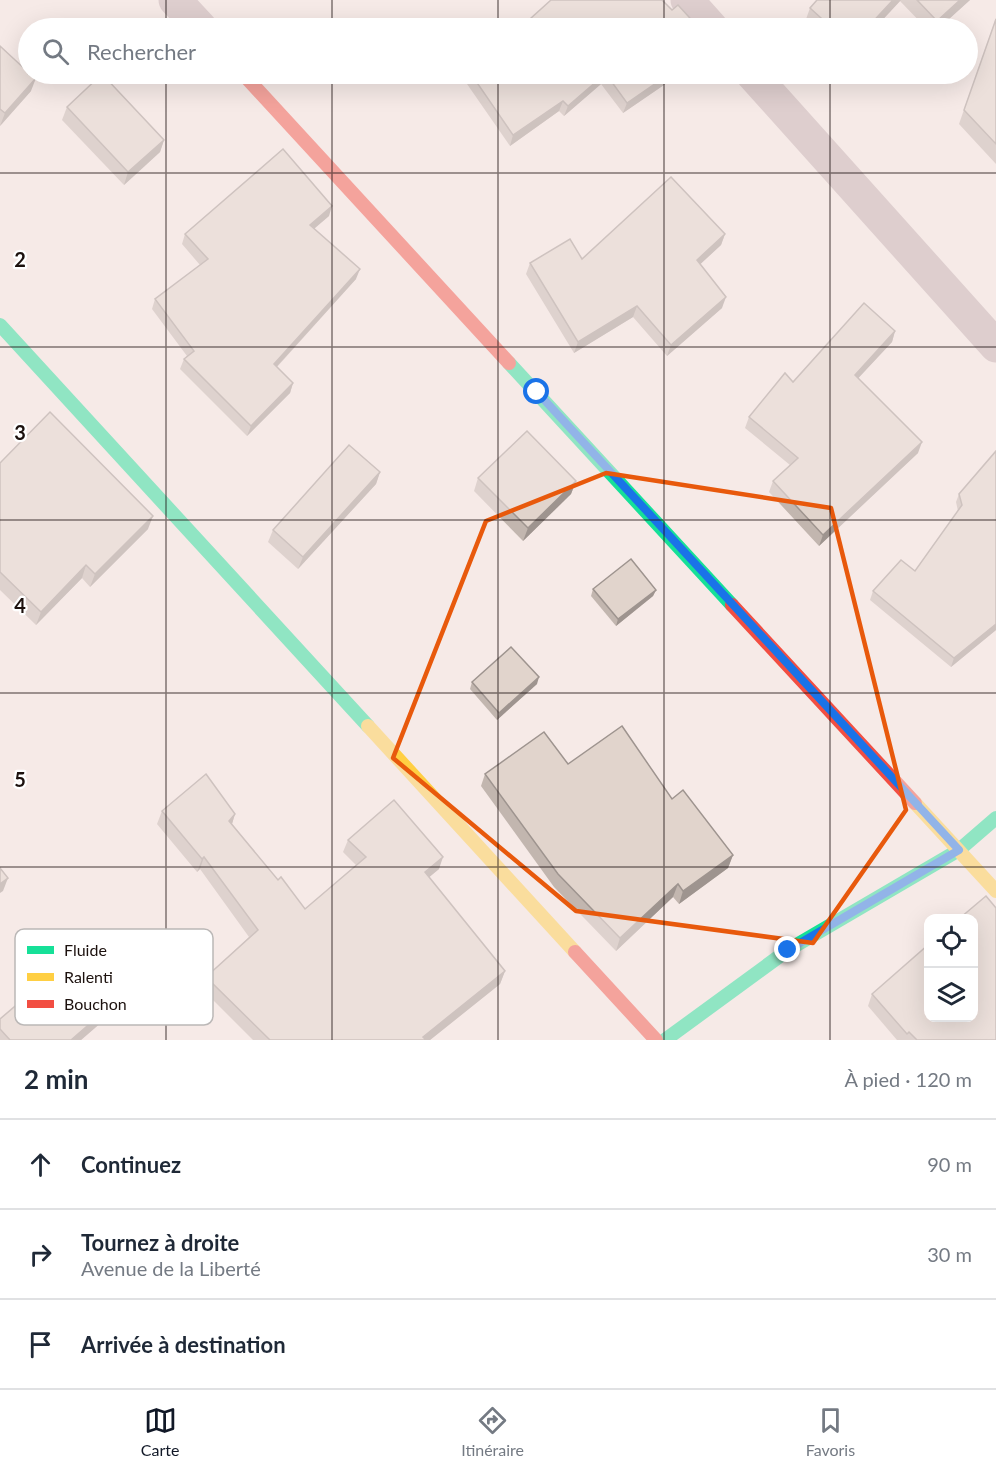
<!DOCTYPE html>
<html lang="fr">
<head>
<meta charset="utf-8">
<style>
	:root { --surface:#fff; --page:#f2f2f3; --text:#1f2937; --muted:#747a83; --line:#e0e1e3; --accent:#111827 }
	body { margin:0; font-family:Lato,sans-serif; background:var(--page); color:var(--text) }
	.controls { position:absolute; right:18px; bottom:18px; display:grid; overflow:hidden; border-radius:12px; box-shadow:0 6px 24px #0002 }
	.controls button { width:54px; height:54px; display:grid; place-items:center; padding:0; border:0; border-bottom:2px solid var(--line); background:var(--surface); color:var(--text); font:30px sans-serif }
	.stop { position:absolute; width:18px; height:18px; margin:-14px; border:4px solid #1a73e8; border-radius:50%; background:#fff }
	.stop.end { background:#1a73e8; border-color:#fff; box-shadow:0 2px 6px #0008 }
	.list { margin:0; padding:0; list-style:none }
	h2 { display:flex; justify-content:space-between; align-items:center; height:78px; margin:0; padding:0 24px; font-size:26px }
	h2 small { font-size:20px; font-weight:400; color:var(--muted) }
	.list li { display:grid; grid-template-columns:39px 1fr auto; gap:18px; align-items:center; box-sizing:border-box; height:90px; padding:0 24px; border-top:2px solid var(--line) }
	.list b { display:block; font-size:22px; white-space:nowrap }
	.list p { margin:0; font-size:20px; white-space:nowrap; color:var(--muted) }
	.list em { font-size:20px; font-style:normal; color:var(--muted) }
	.icon { flex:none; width:33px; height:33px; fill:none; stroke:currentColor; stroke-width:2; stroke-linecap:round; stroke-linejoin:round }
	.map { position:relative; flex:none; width:996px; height:1040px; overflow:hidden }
	.search { position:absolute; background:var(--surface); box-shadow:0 6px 24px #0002; left:18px; right:18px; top:18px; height:66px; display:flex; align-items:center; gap:15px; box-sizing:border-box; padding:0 21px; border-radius:33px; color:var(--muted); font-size:22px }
	.sheet { height:348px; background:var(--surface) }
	nav { display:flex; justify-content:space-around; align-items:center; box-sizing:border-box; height:84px; border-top:2px solid var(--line); background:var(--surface); font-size:16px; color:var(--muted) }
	nav a { display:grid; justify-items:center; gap:3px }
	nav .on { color:var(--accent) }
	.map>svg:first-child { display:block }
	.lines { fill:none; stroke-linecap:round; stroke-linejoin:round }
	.street { stroke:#c0aeb0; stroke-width:33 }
	.fast { stroke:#16e098; stroke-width:14 }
	.slow { stroke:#ffcf43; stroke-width:14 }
	.jam { stroke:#f24e42; stroke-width:14 }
	.wall { fill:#c2b6af }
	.shaded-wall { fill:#9e948f }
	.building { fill:#e1d4cc; stroke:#9e948f; stroke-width:1.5 }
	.route { stroke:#1a73e8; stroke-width:8 }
	.marked { fill:none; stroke:#e8590c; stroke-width:4.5; stroke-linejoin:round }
	.grid { fill:none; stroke:#1c110e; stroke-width:1.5; stroke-opacity:0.55 }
	.key { fill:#fff; stroke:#bbb8b7; stroke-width:1.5 }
	.key-label { font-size:16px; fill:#1c110e }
	.grid-label { font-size:20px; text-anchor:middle; font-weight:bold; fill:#1c110e; stroke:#fff; stroke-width:4.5; stroke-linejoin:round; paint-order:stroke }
</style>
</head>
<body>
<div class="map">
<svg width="996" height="1040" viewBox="0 0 996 1040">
	<rect width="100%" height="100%" fill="#f6eae7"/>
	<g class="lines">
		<g class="street">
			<polyline points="175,0 201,28"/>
			<polyline points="687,0 712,28"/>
			<polyline points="752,74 996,346"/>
		</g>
		<g class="fast">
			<polyline points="0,325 368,726"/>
			<polyline points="509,363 732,605"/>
			<polyline points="665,1040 788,950 959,850 996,818"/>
		</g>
		<g class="slow">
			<polyline points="368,726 575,952"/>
			<polyline points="915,803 996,891"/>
		</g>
		<g class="jam">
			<polyline points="243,74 509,363"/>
			<polyline points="732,605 915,803"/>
			<polyline points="575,952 656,1040"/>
		</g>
	</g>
	<g class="wall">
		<polygon points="817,0 970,0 939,28 926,28 900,1 875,28 812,28 805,22 810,8"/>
		<polygon points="996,18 996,164 959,124"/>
		<polygon points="0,46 31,91 0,126"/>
		<polygon points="470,74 680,74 623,113 601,84 564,116 559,111 510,146 467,84"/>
		<polygon points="67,107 164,140 160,152 124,185 62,120"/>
		<polygon points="329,216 314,228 356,279 277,367 293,383 290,393 247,436 180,369 184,359 187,356 152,309 155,299 200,265 182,244 185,234"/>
		<polygon points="725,234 721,245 700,264 722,308 667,356 633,317 574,353 526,274 530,263 582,259"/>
		<polygon points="895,331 892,342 858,378 918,453 819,546 769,492 773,481 790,465 745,428 749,417 793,382"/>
		<polygon points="996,451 996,630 951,667 870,600 873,591 915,571 958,511 956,502 959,494"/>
		<polygon points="0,463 148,529 90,587 82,578 36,625 0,590"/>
		<polygon points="380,472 376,484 298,569 268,542 273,530"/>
		<polygon points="478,478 576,481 571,494 523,541 474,491"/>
		<polygon points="593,589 656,590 653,596 616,626 591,596"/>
		<polygon points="472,682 537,684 497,720 470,689"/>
		<polygon points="568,764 672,799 733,855 728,868 679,904 673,897 616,951 554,887 481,786 485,774"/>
		<polygon points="162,811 235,814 232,824 278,880 305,909 356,865 343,852 348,840 439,869 429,877 505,971 500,984 430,1040 253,1040 202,989 206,977 249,937 200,869 197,872 157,824"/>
		<polygon points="138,982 133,995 81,1040 0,1040 0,1019"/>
		<polygon points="872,994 996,1040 897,1040 868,1006"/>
	</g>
	<g class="shaded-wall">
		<polygon points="893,0 901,0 875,28 867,28"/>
		<polygon points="960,0 970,0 939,28 934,28 937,21"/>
		<polygon points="605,74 601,84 564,116 568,106"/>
		<polygon points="669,74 680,74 623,113 627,103"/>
		<polygon points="36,78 31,91 0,126 5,113"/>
		<polygon points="563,101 559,111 510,146 513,135"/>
		<polygon points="164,140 160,152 124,185 128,172"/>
		<polygon points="332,206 329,216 307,235 310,225"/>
		<polygon points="725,234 721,245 693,271 697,260"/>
		<polygon points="360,269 356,279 270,374 274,364"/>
		<polygon points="726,297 722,308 667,356 671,345"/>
		<polygon points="637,306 633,317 574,353 578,342"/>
		<polygon points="895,331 892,342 851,386 855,375"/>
		<polygon points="293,383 290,393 247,436 251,426"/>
		<polygon points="922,442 918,453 819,546 823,535"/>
		<polygon points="380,472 376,484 298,569 303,557"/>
		<polygon points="576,481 571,494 523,541 528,528"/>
		<polygon points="153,516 148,529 90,587 95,574"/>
		<polygon points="86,565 82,578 36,625 41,612"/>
		<polygon points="656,590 653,596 616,626 618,619"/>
		<polygon points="996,624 996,630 951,667 954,658"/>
		<polygon points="539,677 537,684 497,720 499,713"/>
		<polygon points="235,814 231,827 229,821"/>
		<polygon points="733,855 728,868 679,904 683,891"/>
		<polygon points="204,857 200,869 197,872 202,859"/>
		<polygon points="443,857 439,869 421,884 425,872"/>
		<polygon points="8,878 3,891 0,893 0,884"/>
		<polygon points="678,884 673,897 616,951 620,938"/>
		<polygon points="505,971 500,984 430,1040 422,1040 423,1037"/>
		<polygon points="138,982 133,995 81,1040 71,1040"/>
	</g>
	<g class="building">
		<polygon points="551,0 662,0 672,10 678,5 699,28 520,28"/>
		<polygon points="817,0 893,0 867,28 832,28 810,8"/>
		<polygon points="917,0 960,0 937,21"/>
		<polygon points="996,19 996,144 964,110"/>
		<polygon points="0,46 28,72 28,74 30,74 36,78 5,113 0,109"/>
		<polygon points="102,74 164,140 128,172 67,107"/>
		<polygon points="471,74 605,74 568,106 563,101 513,135"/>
		<polygon points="606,74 669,74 627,103"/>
		<polygon points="283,149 332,206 310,225 360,269 274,364 293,383 251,426 184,359 194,351 155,299 208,259 185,234"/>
		<polygon points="671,177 725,234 697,260 726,297 671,345 637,306 578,342 530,263 570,239 582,259"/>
		<polygon points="864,303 895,331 855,375 922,442 823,535 773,481 798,458 749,417 785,373 793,382"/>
		<polygon points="50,412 153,516 95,574 86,565 41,612 0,572 0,463"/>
		<polygon points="527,431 576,481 528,528 478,478"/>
		<polygon points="349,445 380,472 303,557 273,530"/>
		<polygon points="996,451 996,624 954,658 873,591 901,560 915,571 962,505 959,494"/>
		<polygon points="631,559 656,590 618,619 593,589"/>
		<polygon points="511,647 539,677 499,713 472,682"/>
		<polygon points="622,726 672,799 683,790 733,855 683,891 678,884 620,938 558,874 485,774 544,732 568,764"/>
		<polygon points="206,774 235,814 229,821 278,880 281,877 305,909 366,857 348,840 394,800 443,857 425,872 505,971 423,1037 426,1040 270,1040 206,977 258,930 204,857 202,859 162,811"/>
		<polygon points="0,868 8,878 0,884"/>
		<polygon points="986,896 996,908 996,1040 917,1040 909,1032 907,1034 872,994 928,945 928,1017 974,1017 974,918 960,918"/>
		<polygon points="98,935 138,982 71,1040 10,1040 0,1029 0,1019"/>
	</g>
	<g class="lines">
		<polyline class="route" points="537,392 959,850 788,950"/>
	</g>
	<path d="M0 0H996V1040H0ZM606,473L831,508L906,810L813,943L576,911L393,758L486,521Z" fill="#f6eae7" fill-opacity=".55" fill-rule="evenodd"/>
	<path class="marked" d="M606,473L831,508L906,810L813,943L576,911L393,758L486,521Z"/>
	<path class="grid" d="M166,0V28M332,0V28M498,0V28M664,0V28M830,0V28M166,74V1040M332,74V1040M498,74V1040M664,74V1040M830,74V1040M0,173H996M0,347H996M0,520H996M0,693H996M0,867H996"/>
	<rect x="15" y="929" width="198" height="96" rx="9" class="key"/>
	<rect x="27" y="946" width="27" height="8" fill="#16e098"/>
	<rect x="27" y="973" width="27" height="8" fill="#ffcf43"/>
	<rect x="27" y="1000" width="27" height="8" fill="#f24e42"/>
	<g class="key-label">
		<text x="64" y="956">Fluide</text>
		<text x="64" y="983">Ralenti</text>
		<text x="64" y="1010">Bouchon</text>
	</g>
	<g class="grid-label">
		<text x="20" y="267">2</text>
		<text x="20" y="440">3</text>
		<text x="20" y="613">4</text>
		<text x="20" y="787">5</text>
	</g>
</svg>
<div class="controls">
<button><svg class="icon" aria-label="locate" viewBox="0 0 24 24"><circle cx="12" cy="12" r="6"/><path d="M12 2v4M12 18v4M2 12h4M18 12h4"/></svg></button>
<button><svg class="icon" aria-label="layers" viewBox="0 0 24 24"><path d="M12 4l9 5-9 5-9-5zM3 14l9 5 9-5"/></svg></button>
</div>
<div class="stop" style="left:537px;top:392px"></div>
<div class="stop end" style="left:788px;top:950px"></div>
<div class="search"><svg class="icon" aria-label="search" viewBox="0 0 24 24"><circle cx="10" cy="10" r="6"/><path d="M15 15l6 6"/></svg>Rechercher</div>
</div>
<section class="sheet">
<h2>2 min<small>À pied · 120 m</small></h2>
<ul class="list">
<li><svg class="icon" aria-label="ahead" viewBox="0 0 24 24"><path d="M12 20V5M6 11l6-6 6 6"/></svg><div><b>Continuez</b></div><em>90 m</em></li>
<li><svg class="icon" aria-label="right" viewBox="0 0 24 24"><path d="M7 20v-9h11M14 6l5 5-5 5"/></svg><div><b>Tournez à droite</b><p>Avenue de la Liberté</p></div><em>30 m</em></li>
<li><svg class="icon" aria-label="arrive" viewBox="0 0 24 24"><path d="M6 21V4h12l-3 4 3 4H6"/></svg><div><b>Arrivée à destination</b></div></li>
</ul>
</section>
<nav>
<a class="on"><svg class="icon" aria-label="map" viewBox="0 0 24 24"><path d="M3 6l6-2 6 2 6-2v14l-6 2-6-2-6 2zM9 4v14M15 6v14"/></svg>Carte</a>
<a><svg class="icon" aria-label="directions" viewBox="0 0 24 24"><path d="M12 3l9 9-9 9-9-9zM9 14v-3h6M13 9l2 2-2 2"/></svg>Itinéraire</a>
<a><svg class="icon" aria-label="saved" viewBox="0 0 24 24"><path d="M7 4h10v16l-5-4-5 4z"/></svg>Favoris</a>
</nav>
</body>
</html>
